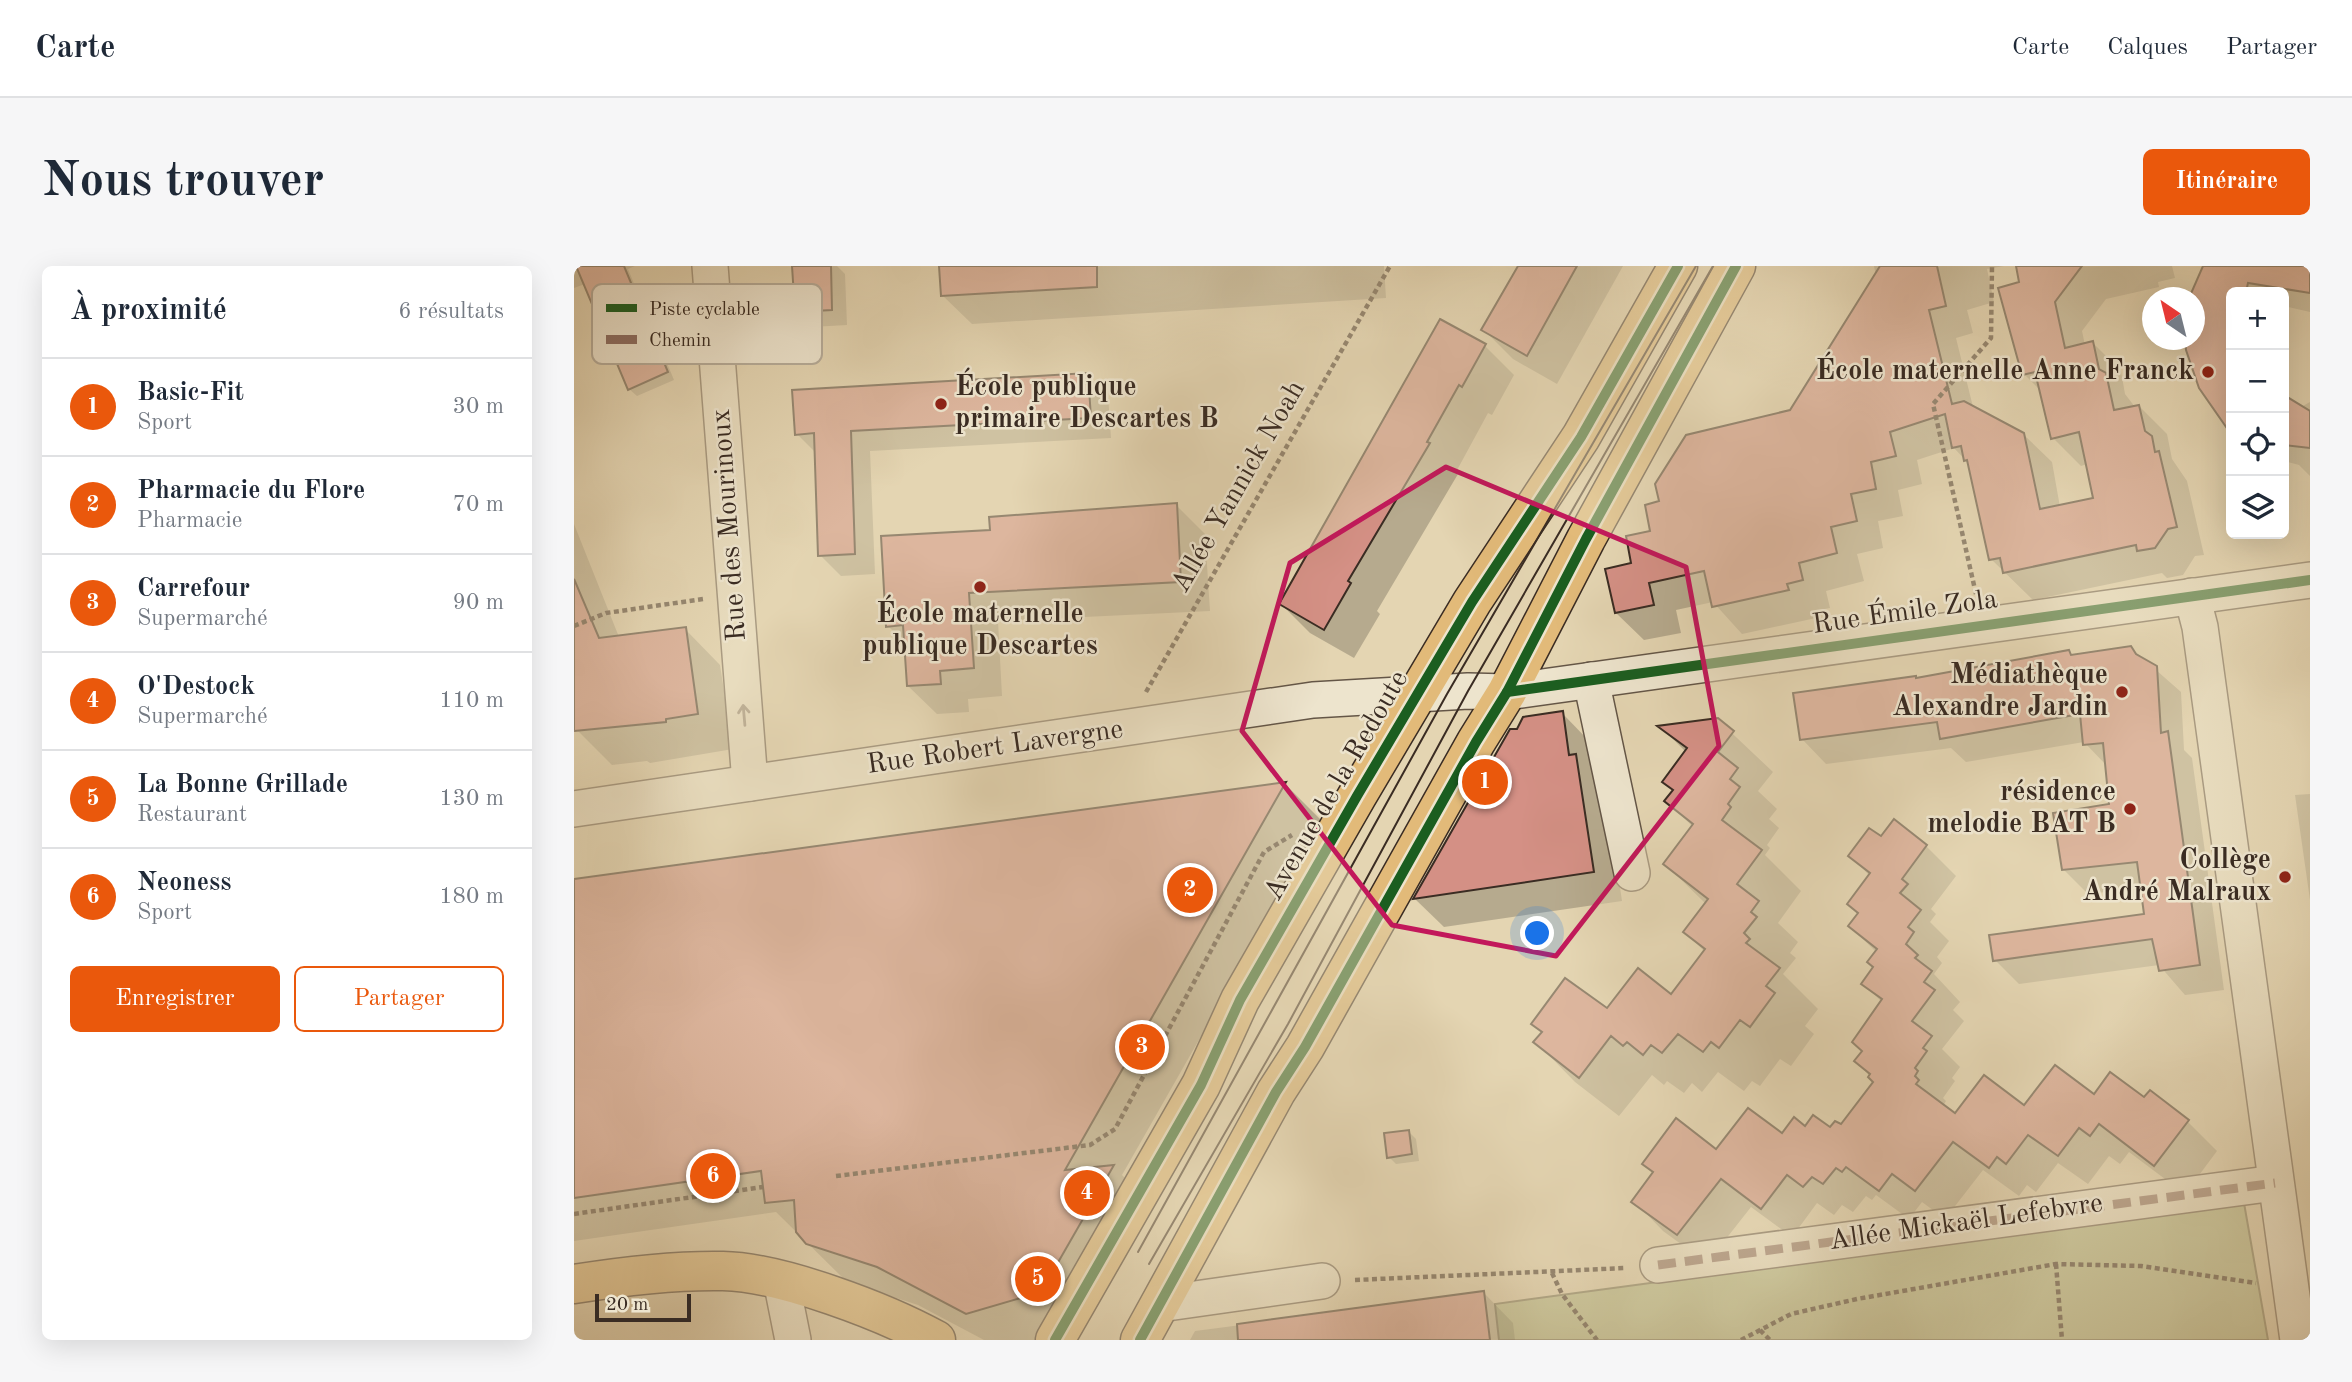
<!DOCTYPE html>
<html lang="fr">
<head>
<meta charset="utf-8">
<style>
	:root { --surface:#fff; --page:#f6f6f7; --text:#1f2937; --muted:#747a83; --line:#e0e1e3; --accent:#ea580c }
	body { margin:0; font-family:"Old Standard TT",serif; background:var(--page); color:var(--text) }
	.controls { position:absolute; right:21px; top:21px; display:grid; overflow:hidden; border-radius:10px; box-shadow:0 7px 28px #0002 }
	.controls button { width:63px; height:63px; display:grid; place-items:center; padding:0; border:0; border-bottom:2px solid var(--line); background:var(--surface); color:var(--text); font:35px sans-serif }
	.compass { position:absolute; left:1568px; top:21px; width:63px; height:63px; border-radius:50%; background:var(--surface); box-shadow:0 7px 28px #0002; rotate:325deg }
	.scale { position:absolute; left:21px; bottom:18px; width:96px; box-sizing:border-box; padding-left:7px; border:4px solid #3a2c23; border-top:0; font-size:19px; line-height:24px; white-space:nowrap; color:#3a2c23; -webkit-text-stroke:5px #ede4cd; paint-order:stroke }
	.you { position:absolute; left:964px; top:668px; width:24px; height:24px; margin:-18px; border:5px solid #fff; border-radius:50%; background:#1a73e8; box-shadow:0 0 0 10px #1a73e833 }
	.badge { display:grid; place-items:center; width:46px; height:46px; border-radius:50%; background:var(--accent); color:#fff; font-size:23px; font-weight:700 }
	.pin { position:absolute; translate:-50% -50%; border:4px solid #fff; box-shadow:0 2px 7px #0006 }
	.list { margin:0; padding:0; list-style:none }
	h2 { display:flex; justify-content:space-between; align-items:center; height:91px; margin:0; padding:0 28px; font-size:30px }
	h2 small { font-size:23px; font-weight:400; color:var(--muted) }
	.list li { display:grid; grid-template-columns:46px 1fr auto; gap:21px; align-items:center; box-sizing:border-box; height:98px; padding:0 28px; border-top:2px solid var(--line) }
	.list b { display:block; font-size:26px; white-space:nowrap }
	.list p { margin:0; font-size:23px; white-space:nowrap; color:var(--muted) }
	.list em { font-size:23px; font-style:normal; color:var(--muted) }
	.actions { display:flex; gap:14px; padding:21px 28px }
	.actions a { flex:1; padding:16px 0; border:2px solid var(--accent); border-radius:10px; text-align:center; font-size:24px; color:var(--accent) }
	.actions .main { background:var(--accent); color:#fff }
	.icon { flex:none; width:38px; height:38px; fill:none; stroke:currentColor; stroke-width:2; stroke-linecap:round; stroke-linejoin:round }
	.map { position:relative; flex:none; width:1736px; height:1074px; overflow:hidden; border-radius:10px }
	header { display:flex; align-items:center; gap:42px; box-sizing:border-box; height:98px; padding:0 35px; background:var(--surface); border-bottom:2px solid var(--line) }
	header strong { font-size:33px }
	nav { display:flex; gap:38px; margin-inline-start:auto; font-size:24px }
	.intro { display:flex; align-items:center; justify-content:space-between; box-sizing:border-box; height:168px; padding:0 42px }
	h1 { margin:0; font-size:49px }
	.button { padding:18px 32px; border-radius:10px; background:var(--accent); color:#fff; font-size:24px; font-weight:700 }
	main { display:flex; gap:42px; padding:0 42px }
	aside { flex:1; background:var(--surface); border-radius:10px; box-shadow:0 7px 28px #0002 }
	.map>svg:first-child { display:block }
	.green { fill:#b6bd8a; stroke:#787456; stroke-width:2 }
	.shadow { fill:#0003 }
	.building { fill:#d49085; stroke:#3a2c23; stroke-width:2 }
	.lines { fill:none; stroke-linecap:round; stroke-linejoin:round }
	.minor-casing { stroke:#645647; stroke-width:38 }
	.major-casing { stroke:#3a2c23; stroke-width:41 }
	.path { stroke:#3a2c23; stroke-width:4.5; stroke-dasharray:5 3.5; stroke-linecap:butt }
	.minor { stroke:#ede4cd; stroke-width:35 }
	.major { stroke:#e2ba79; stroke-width:38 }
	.tram { stroke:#3a2c23; stroke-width:2 }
	.quiet { stroke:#8d6e63; stroke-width:9; stroke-dasharray:18 9; stroke-linecap:butt }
	.cycleway-casing { stroke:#ede4cd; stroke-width:15 }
	.cycleway { stroke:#1b5e20; stroke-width:10 }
	.oneway { stroke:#948878 }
	.marked { fill:none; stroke:#c2185b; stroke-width:5; stroke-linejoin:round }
	.poi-dot { fill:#8f2418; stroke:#ede4cd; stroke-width:2.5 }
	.labels { text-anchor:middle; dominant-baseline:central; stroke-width:5; stroke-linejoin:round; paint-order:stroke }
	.poi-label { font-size:28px; font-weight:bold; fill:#3a2c23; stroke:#ede4cd; text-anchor:end }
	.street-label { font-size:28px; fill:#3a2c23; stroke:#ede4cd }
	.key { fill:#ede4cd; stroke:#b7ad9a; stroke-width:2 }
	.key-label { font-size:19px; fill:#3a2c23 }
</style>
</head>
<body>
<header>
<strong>Carte</strong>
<nav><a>Carte</a><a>Calques</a><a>Partager</a></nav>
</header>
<div class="intro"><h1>Nous trouver</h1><a class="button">Itinéraire</a></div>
<main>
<aside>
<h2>À proximité<small>6 résultats</small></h2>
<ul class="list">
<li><span class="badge">1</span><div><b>Basic-Fit</b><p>Sport</p></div><em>30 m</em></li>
<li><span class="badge">2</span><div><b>Pharmacie du Flore</b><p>Pharmacie</p></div><em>70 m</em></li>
<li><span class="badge">3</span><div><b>Carrefour</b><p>Supermarché</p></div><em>90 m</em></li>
<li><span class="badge">4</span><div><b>O'Destock</b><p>Supermarché</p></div><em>110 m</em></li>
<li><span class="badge">5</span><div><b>La Bonne Grillade</b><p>Restaurant</p></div><em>130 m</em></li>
<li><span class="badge">6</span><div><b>Neoness</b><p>Sport</p></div><em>180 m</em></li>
</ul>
<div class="actions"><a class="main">Enregistrer</a><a>Partager</a></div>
</aside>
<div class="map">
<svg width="1736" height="1074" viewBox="0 0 1736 1074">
	<rect width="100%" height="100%" fill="#e4d5b2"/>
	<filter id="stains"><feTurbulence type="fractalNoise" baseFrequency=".00286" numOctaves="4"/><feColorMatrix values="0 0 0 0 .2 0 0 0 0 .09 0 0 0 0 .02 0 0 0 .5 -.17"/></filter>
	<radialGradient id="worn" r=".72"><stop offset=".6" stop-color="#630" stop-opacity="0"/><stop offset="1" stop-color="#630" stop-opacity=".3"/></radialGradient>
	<polygon class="green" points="1670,937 1694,1074 925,1074 921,1038"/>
	<g class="shadow">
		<polygon points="0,0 61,0 54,3 100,114 63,130 55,123 11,18 0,22"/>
		<polygon points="220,0 263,0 271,8 273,59 238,61 223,45"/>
		<polygon points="367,0 810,0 812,32 398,58 368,29"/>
		<polygon points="946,0 1049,0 983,118 939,93 910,64"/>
		<polygon points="1300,0 1430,0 1413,3 1420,36 1393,44 1399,67 1382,72 1399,141 1449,168 1478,196 1486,241 1521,233 1513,198 1507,200 1479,172 1468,126 1450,108 1448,17 1444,0 1598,0 1601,12 1584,16 1585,21 1532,33 1508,65 1511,79 1519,77 1547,105 1551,128 1561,141 1565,140 1593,168 1598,193 1613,215 1630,289 1621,290 1609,309 1593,312 1588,307 1459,334 1417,293 1395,198 1380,182 1343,194 1348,218 1324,224 1329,250 1304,255 1309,282 1283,288 1290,315 1252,325 1256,342 1240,345 1242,352 1168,368 1139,336 1102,344 1107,367 1070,374 1042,347 1059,299 1078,266 1087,236 1217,145 1302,10"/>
		<polygon points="1632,0 1736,0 1736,46 1710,40 1710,26 1657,26 1657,157 1627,121 1618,103 1613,74 1620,74"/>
		<polygon points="911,80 940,109 918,149 914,147 882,206 884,208 803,345 806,348 780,392 736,367 707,338"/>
		<polygon points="513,109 534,129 537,172 296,185 301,308 267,310 246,289 243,188 223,168"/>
		<polygon points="1710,132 1727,141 1736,136 1736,210 1725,199 1710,195"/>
		<polygon points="602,239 631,268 636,345 424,355 428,430 394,433 395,446 363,448 334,420 332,378 314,360 418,266"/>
		<polygon points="0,258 45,371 111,363 146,399 159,483 76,497 73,495 38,499 3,464 0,441"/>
		<polygon points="1557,382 1607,426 1610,484 1618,492 1650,724 1611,729 1585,699 1445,718 1421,694 1572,649 1568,622 1514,628 1489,603 1537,540 1533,500 1510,476 1392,496 1377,482 1252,498 1228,473 1344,414 1494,386 1499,391"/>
		<polygon points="988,447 1017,477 1031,520 1048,635 870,661 841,633"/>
		<polygon points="1144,454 1199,506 1184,525 1203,543 1195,553 1205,562 1193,579 1196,582 1191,589 1227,625 1204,657 1224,676 1216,687 1222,692 1209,708 1244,743 1231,760 1240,768 1217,800 1206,793 1186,820 1178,815 1170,825 1144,806 1128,826 1118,817 1110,827 1093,815 1090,819 1078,809 1045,850 1001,816 962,776 969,767 959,758 1098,730 1131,686 1111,666 1132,638 1091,598 1119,561 1093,535 1100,525 1090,516 1112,486 1087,461"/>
		<polygon points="711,518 749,556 548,909 577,939 473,1074 410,1074 344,1039 273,1016 202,946 0,975 0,615"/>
		<polygon points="1736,528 1736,634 1721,529"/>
		<polygon points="1320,555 1352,580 1382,610 1357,643 1362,648 1356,656 1375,675 1363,691 1368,697 1360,708 1386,736 1379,744 1390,755 1368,783 1386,801 1378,812 1381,815 1369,832 1372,835 1369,840 1381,849 1520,830 1570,833 1614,856 1643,885 1611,928 1555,886 1546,898 1535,890 1514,918 1484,897 1462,926 1453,919 1445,930 1409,904 1371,953 1348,936 1335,953 1302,929 1298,934 1292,930 1279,946 1268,939 1260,949 1243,937 1218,971 1177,941 1133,997 1089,965 1060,935 1080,908 1070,898 1142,885 1232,862 1267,861 1301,816 1282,795 1289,785 1308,736 1289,718 1301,701 1303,687 1276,660 1285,648 1296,610 1276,590 1307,572"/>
		<polygon points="835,866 842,873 845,895 822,898 815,891"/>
		<polygon points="910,1027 939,1057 941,1074 616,1074 621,1065"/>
	</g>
	<g class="building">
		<polygon points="2,0 50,0 94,106 54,124"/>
		<polygon points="218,0 257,0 258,44 221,46"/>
		<polygon points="365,0 523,0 523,21 367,30"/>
		<polygon points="944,0 1003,0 953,90 907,64"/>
		<polygon points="1306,0 1363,0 1372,40 1355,44 1378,138 1390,135 1450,167 1466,243 1519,232 1505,166 1477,173 1461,106 1448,109 1424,22 1445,16 1442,0 1508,0 1481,36 1491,82 1519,75 1525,103 1532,107 1540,144 1565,139 1571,165 1578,170 1581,186 1585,185 1603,261 1594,263 1581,282 1563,285 1562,279 1429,307 1426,292 1415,294 1393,194 1390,195 1387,180 1378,182 1371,148 1316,166 1322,190 1297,196 1302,223 1277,228 1283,255 1257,261 1263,287 1225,297 1229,314 1213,318 1215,324 1138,341 1130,305 1075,317 1080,339 1041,347 1031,303 1057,297 1052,270 1076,265 1071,239 1085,235 1081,218 1112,169 1216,144"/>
		<polygon points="1629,0 1736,0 1736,27 1674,17 1672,26 1657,26 1657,168 1625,122 1612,84 1611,74 1620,74 1620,32 1615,32"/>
		<polygon points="866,53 912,78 888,121 885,119 853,176 856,177 774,315 777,317 750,364 705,338"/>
		<polygon points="514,107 517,152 277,165 281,288 244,290 240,167 221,169 218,124"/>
		<polygon points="1710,129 1736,145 1736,182 1710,179"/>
		<polygon points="603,237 607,316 395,327 400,402 366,405 367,418 333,420 329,359 312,361 307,270 416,264 415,251"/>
		<polygon points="0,313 25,372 112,361 124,448 92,453 92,456 0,465"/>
		<polygon points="1557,380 1562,388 1583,400 1587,467 1594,465 1626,699 1585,705 1578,673 1419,695 1415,669 1570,648 1563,596 1488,604 1479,547 1535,538 1529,477 1509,479 1506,448 1366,473 1363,456 1226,474 1219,427 1342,410 1342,412 1495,384 1497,389"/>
		<polygon points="989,445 995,489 1002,488 1020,606 839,633 936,463 943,463 949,451"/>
		<polygon points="1144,452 1160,465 1144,486 1164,502 1156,513 1166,521 1154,538 1157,541 1148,554 1188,584 1163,618 1185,635 1177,646 1183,651 1170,667 1176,673 1172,677 1206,702 1192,720 1201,727 1176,761 1166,754 1145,782 1137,776 1129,786 1104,768 1088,787 1077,779 1069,789 1053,776 1049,780 1037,770 1005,812 959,776 968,766 957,758 991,712 1033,742 1064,702 1097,728 1131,683 1109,666 1134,633 1089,598 1119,558 1090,535 1099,524 1088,516 1113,482 1083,460"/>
		<polygon points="712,516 491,904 540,899 467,1026 392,1048 303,1001 232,978 222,966 220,934 191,937 187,905 0,932 0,613"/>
		<polygon points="1320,553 1353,579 1328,613 1334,618 1326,627 1347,644 1334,661 1340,666 1332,678 1344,689 1341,692 1358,705 1350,716 1361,724 1338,755 1358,770 1349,782 1353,785 1341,802 1344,805 1341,810 1345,814 1342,818 1381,847 1410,809 1450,839 1481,799 1520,828 1536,806 1570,831 1576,824 1615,854 1580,900 1525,858 1516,870 1505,862 1484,890 1454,869 1432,898 1423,891 1415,902 1379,876 1341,925 1318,908 1305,925 1272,901 1268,906 1262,902 1249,918 1238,911 1229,921 1213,909 1187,943 1147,913 1103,969 1057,936 1079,906 1068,898 1102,852 1142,883 1174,842 1208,867 1220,851 1231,860 1239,849 1256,861 1261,855 1267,858 1299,816 1294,811 1296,808 1280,795 1288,785 1278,776 1308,733 1287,718 1299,701 1293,696 1303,683 1274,660 1284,647 1273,638 1296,607 1274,590 1295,562 1307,570"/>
		<polygon points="835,864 838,888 813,892 810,867"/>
		<polygon points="910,1025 916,1074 664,1074 663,1058"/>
	</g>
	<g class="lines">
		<g class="minor-casing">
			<g id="minor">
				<polyline points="136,0 176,517"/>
				<polyline points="1618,330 1626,361 1724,1074"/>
				<polyline points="1017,414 1058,607"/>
				<polyline points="0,543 739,434 894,425 933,426 1736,314"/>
				<polyline points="1084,999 1701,917"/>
				<polyline points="207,1014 219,1074"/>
				<polyline points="586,1038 748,1015"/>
			</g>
		</g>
		<g class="major-casing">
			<g id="major">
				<path d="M0,1018C50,1010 99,1004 149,1005C207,1006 311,1046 362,1074"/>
				<polyline points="481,1074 627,819 666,734 783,530 898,336 1007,171 1104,0"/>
				<polyline points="566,1074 702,826 731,781 902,476 933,426 1012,273 1162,0"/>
			</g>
		</g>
		<g class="path">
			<polyline points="1402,328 1359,138 1417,72 1418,0"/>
			<polyline points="0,360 32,347 129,333"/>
			<polyline points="572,426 816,0"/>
			<polyline points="262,910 516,879 541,863 690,586 718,569"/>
			<polyline points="0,948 189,921"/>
			<polyline points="1482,998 1488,1074"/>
			<polyline points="978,1007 988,1028 1023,1074"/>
			<polyline points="781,1014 1052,1002"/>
			<polyline points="1186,1064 1196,1074"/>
			<polyline points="1167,1074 1217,1048 1283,1033 1482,998 1567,1000 1682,1017"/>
		</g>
		<use href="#minor" class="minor"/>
		<use href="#major" class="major"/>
		<g class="tram">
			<polyline points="564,986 873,428 1122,0"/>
			<polyline points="575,998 714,758 894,425 1139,0"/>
		</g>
		<polyline class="quiet" points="1084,999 1701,917"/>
		<g class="cycleway-casing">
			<g id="cycleway">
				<polyline points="933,426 1736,314"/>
				<polyline points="481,1074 627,819 666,734 783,530 898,336 1007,171 1104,0"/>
				<polyline points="566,1074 702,826 731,781 902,476 933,426 1012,273 1162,0"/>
			</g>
		</g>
		<use href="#cycleway" class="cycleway"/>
	</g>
	<defs><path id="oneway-shaft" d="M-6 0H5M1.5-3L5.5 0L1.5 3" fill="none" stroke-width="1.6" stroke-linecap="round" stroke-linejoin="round" transform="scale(1.75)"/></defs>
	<use class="oneway" href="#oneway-shaft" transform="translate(170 449) rotate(-95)"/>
	<path d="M0 0H1736V1074H0ZM872,201L1112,301L1145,480L982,690L818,659L668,465L716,297Z" fill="#e4d5b2" fill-opacity=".55" fill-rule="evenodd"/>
	<path class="marked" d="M872,201L1112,301L1145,480L982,690L818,659L668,465L716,297Z"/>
	<g class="poi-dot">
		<circle cx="1634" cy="106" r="7"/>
		<circle cx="367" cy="138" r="7"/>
		<circle cx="406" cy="321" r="7"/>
		<circle cx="1548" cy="426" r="7"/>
		<circle cx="1556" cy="543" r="7"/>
		<circle cx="1711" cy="611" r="7"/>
	</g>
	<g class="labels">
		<g class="poi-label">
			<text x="1620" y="106">École maternelle Anne Franck</text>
			<text x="381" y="122" text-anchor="start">École publique<tspan x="381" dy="32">primaire Descartes B</tspan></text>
			<text x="406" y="349" text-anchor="middle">École maternelle<tspan x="406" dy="32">publique Descartes</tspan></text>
			<text x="1534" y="410">Médiathèque<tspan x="1534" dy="32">Alexandre Jardin</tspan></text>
			<text x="1542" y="527">résidence<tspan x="1542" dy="32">melodie BAT B</tspan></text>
			<text x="1697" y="595">Collège<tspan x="1697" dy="32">André Malraux</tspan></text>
		</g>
		<g class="street-label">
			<text transform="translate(665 221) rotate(-60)">Allée Yannick Noah</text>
			<text transform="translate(156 259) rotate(-94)">Rue des Mourinoux</text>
			<text transform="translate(1331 347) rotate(-8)">Rue Émile Zola</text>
			<text transform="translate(421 482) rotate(-8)">Rue Robert Lavergne</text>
			<text transform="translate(763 520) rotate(-60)">Avenue de la Redoute</text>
			<text transform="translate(1392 957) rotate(-8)">Allée Mickaël Lefebvre</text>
		</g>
	</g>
	<rect x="18" y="18" width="230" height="80" rx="10" class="key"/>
	<rect x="32" y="38" width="31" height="8" fill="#1b5e20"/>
	<rect x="32" y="69" width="31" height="9" fill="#8d6e63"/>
	<g class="key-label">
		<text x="75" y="49">Piste cyclable</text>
		<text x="75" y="80">Chemin</text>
	</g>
	<rect width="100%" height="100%" filter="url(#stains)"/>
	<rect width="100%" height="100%" fill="url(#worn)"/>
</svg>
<div class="controls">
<button>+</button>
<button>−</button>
<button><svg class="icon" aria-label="locate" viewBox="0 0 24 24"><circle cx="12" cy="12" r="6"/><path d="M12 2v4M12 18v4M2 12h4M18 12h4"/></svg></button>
<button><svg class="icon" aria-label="layers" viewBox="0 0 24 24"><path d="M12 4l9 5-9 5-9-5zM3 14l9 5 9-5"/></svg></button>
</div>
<svg class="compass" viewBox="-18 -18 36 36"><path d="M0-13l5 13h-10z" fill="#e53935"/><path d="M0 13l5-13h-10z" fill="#747a83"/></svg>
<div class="scale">20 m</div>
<div class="you"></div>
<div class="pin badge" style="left:911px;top:516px">1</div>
<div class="pin badge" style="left:616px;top:624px">2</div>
<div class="pin badge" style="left:568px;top:781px">3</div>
<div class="pin badge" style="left:513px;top:927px">4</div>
<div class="pin badge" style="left:464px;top:1013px">5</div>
<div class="pin badge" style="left:139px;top:910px">6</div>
</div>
</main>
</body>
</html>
